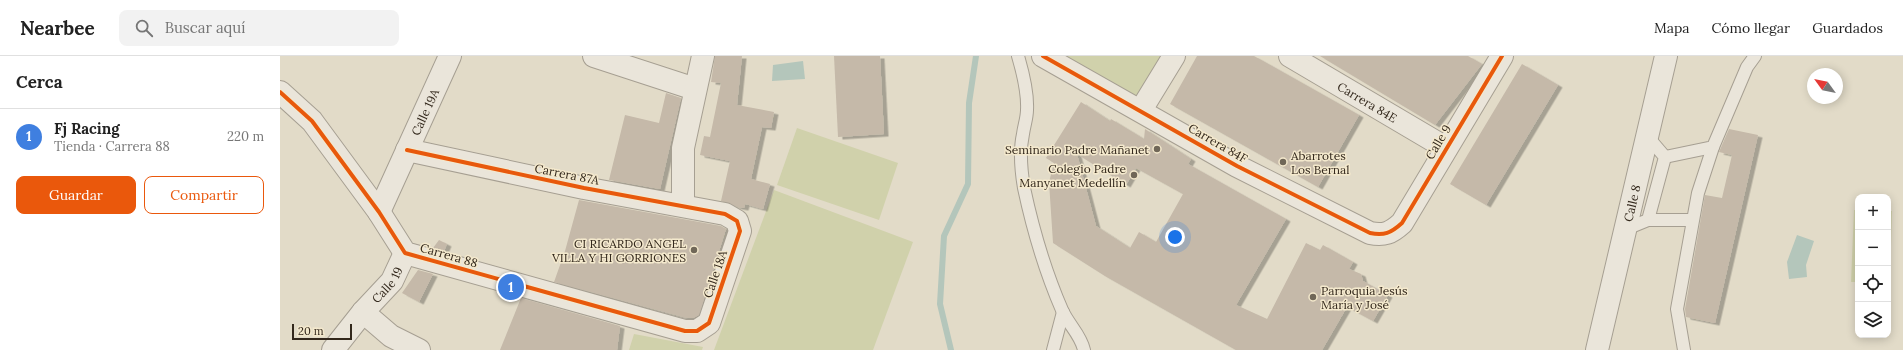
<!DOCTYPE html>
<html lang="es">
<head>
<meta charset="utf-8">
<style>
	:root { --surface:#fff; --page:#f2f2f2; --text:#222; --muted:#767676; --line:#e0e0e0; --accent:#ea580c }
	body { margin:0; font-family:Lora,serif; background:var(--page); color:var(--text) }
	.controls { position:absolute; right:12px; bottom:12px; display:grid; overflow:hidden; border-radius:8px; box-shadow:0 2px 10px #0003 }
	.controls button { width:36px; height:36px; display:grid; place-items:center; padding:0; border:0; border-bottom:1px solid var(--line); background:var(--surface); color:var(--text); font:20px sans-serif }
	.compass { position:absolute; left:1527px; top:12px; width:36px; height:36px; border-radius:50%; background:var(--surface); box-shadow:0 2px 10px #0003; rotate:303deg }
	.scale { position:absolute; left:12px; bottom:10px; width:60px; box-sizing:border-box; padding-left:4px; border:2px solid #33281c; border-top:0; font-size:11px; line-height:14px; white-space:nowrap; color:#33281c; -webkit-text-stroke:3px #f4e9cd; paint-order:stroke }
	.you { position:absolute; left:895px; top:181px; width:14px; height:14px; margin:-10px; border:3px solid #fff; border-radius:50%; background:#1a73e8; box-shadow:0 0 0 6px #1a73e833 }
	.badge { display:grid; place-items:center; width:26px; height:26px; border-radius:50%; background:var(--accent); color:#fff; font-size:13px; font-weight:700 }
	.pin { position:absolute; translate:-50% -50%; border:2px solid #fff; box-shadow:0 1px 4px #0006 }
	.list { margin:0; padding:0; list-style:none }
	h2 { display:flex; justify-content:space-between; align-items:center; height:52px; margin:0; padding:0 16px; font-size:17px }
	h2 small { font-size:13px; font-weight:400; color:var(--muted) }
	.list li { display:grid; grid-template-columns:26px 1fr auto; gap:12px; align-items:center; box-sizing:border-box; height:56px; padding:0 16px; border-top:1px solid var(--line) }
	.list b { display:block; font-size:15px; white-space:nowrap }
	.list p { margin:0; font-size:13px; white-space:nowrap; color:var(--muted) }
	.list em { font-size:13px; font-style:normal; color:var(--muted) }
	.actions { display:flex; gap:8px; padding:12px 16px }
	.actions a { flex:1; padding:9px 0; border:1px solid var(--accent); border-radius:8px; text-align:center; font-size:14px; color:var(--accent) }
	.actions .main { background:var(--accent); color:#fff }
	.icon { flex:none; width:22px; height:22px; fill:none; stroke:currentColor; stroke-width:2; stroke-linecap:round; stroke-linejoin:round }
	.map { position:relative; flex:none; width:1623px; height:294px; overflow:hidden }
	header { display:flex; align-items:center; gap:24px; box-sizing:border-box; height:56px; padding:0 20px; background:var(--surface); border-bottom:1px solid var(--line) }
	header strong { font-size:19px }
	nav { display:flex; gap:22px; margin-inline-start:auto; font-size:14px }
	.search { width:280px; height:36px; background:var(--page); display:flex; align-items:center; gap:10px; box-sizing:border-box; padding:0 14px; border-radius:8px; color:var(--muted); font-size:15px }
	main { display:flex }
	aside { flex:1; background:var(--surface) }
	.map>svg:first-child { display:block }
	.green { fill:#d0d1ab }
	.water { fill:#b4c6bb }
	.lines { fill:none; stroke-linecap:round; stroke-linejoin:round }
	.stream { stroke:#b4c6bb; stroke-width:6 }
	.building { fill:#c5b9a9; fill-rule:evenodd; filter:url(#shadow) }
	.service-casing { stroke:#a69f92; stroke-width:14 }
	.minor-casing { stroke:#a69f92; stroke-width:24 }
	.service { stroke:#eae5da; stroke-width:12 }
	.minor { stroke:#eae5da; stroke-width:22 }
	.cycleway-casing { stroke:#f4e9cd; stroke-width:6 }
	.cycleway { stroke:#e8590c; stroke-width:4 }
	.poi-dot { fill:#706758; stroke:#f4e9cd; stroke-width:1.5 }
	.labels { text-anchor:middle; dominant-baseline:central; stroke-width:3; stroke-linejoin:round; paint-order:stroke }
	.street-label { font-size:12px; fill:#33281c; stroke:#f4e9cd }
	.poi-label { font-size:12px; fill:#33281c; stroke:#f4e9cd; text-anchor:end }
</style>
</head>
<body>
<header>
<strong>Nearbee</strong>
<div class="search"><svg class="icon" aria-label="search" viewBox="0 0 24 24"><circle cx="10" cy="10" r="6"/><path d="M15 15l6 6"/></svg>Buscar aquí</div>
<nav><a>Mapa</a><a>Cómo llegar</a><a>Guardados</a></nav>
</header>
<main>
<aside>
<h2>Cerca<small></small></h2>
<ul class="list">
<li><span class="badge" style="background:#3f7fe0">1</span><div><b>Fj Racing</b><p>Tienda · Carrera 88</p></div><em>220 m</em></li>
</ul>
<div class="actions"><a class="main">Guardar</a><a>Compartir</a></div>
</aside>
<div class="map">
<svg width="1623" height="294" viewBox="0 0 1623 294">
	<defs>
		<filter id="shadow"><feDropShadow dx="4.5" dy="2.5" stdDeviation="0" flood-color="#0004"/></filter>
	</defs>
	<rect width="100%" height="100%" fill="#e2dbc8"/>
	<g class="green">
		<polygon points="784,0 884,0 859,42"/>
		<polygon points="517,72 618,107 599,164 497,129"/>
		<polygon points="494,134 633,186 593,294 434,294"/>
		<polygon points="1574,154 1578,154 1578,226 1571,226"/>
		<polygon points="1608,155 1612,155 1610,227 1608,227"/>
		<polygon points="354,278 423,291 422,294 349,294"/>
	</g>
	<g class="water">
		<polygon points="523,5 525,23 492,25 493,9"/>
		<polygon points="1517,179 1534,185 1526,209 1527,221 1509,223 1507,206"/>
	</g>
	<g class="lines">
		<polyline class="stream" points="671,294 660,248 664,180 688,128 689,47 696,0"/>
	</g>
	<g class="building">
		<polygon points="435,0 462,0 457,49 494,56 491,72 482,71 471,123 490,128 483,153 465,148 464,152 458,151 441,145 450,105 420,99 424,80 430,81 441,27 431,26"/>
		<polygon points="554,0 600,0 604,78 558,81"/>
		<polygon points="917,0 974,0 1079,59 1038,131 890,48"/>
		<polygon points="1040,0 1188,0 1202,8 1155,69"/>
		<polygon points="1242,8 1278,29 1206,149 1170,128"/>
		<polygon points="386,37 401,42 380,133 329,124 345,59 379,67"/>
		<path d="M801,46L830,65L831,63L864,83L865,73L911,103L908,108L1006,163L956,249L987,263L1026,187L1040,194L1043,189L1073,206L1069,213L1081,218L1083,225L1108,239L1093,265L1067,251L1042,294H956L825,220L773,187L769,126L774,107L766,102ZM797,98L846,129L856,112L903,138L876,186L859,176L850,192L816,170Z"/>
		<polygon points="1449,73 1478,79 1435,267 1406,261 1405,253 1425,139 1442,142 1452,99 1439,96"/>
		<polygon points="299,144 441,170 446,173 419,259 413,262 407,262 274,226 285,195"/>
		<polygon points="159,184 167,188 164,195 153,192"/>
		<polygon points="138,214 153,218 139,246 122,237"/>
		<polygon points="241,242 340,270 337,294 220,294"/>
	</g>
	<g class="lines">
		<g class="service-casing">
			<g id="service">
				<path d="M738,0C743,17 748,36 747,54C747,62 744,70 743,78C739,96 741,114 744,132C753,174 765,215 782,254C788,268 801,279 804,294"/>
				<polyline points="1385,101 1433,91 1467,11 1475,0"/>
				<polyline points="1368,164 1412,164"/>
				<polyline points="1346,173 1368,164 1385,101 1367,80"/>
				<polyline points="773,294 783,256"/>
				<polyline points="1404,294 1397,253 1418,137 1433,91"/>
			</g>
		</g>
		<g class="minor-casing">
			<g id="minor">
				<polyline points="314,0 415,33"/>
				<path d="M763,0L957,110L1090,177C1104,180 1111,177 1122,167L1222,0"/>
				<path id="s1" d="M1010,0L1166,92"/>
				<polyline points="0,36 32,65 99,156 125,197 405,275 417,275 429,267 460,175 457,165 445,158 304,132 127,94"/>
				<polyline points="861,54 894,0"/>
				<polyline points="403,149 403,92 423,0"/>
				<path id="s2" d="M99,156L170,0"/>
				<polyline points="83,256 111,280 139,294"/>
				<path id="s3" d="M53,294L83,256L112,225L125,197"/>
				<path id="s4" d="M1317,294L1386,0"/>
			</g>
		</g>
		<use href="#service" class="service"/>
		<use href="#minor" class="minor"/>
		<g class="cycleway-casing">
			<g id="cycleway">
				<path d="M763,0L957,110L1090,177C1104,180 1111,177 1122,167L1222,0"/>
				<polyline points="0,36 32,65 99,156 125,197 405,275 417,275 429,267 460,175 457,165 445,158 304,132 127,94"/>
			</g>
		</g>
		<use href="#cycleway" class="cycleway"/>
	</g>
	<g class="poi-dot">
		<circle cx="877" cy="93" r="4"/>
		<circle cx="1003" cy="106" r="4"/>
		<circle cx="854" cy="119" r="4"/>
		<circle cx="414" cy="194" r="4"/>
		<circle cx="1033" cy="241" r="4"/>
	</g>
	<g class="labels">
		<g class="street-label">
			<text stroke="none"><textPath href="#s1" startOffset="90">Carrera 84E</textPath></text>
			<text stroke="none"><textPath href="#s2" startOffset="110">Calle 19A</textPath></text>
			<text transform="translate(1158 86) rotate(-59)">Calle 9</text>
			<text transform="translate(938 87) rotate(30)">Carrera 84F</text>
			<text transform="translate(287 118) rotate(11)">Carrera 87A</text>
			<text stroke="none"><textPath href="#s4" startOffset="151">Calle 8</textPath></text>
			<text transform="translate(169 199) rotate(16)">Carrera 88</text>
			<text transform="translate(435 218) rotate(-71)">Calle 18A</text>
			<text stroke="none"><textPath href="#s3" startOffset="85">Calle 19</textPath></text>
		</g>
		<g class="poi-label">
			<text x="869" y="93">Seminario Padre Mañanet</text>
			<text x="1011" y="99" text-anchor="start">Abarrotes<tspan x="1011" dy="14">Los Bernal</tspan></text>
			<text x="846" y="112">Colegio Padre<tspan x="846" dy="14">Manyanet Medellín</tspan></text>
			<text x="406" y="187">CI RICARDO ANGEL<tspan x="406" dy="14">VILLA Y HI GORRIONES</tspan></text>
			<text x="1041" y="234" text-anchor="start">Parroquia Jesús<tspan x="1041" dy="14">María y José</tspan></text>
		</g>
	</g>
</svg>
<div class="controls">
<button>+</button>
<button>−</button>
<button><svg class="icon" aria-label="locate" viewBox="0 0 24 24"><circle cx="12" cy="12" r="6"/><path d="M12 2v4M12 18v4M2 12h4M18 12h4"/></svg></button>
<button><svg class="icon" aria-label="layers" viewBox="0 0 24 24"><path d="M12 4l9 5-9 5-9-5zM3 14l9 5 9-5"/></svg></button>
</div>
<svg class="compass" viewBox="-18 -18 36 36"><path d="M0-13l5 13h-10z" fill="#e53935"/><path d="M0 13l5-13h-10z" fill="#767676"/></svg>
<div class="scale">20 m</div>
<div class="you"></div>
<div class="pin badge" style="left:231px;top:231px;background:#3f7fe0">1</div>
</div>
</main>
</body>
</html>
